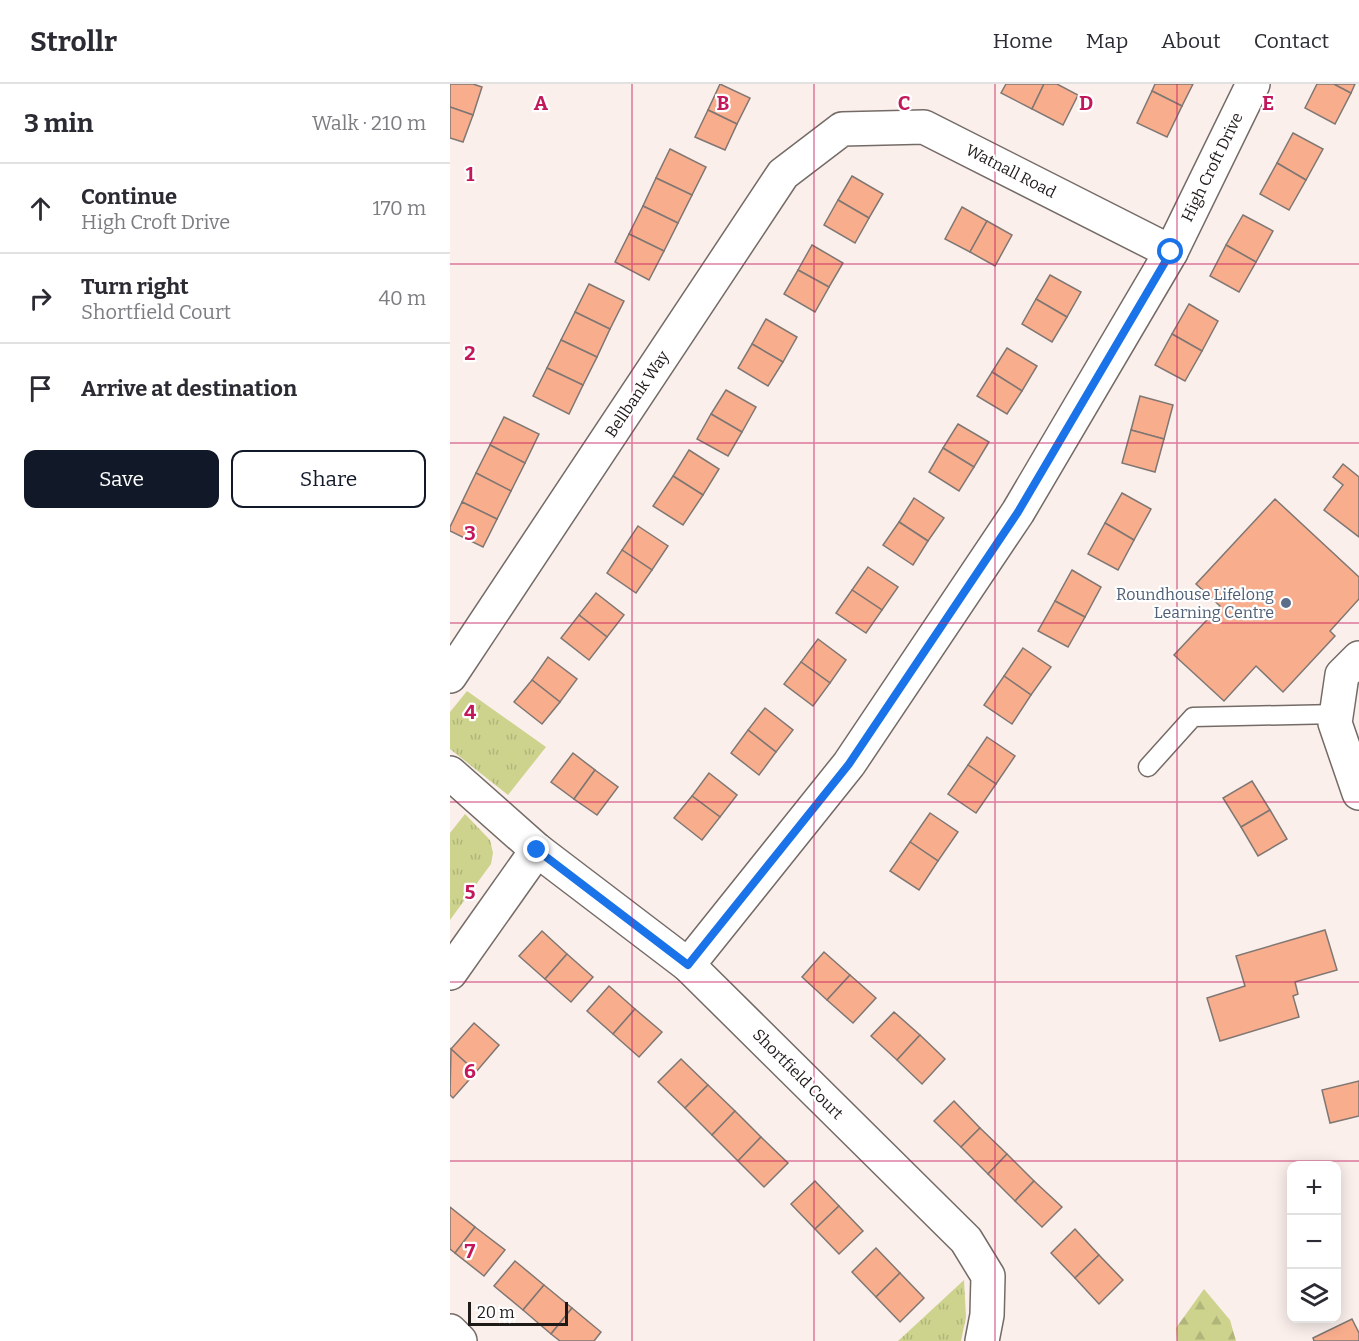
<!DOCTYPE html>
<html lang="en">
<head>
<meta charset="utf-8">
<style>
	:root { --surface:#fff; --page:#f2f2f3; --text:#2b2b33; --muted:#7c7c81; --line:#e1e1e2; --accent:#111827 }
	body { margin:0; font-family:Bitter,serif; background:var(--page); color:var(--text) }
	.controls { position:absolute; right:18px; bottom:18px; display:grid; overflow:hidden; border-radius:12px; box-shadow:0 3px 15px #0003 }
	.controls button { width:54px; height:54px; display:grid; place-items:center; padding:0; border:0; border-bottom:2px solid var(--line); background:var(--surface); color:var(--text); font:30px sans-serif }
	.scale { position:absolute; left:18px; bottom:15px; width:100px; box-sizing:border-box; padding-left:6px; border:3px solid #1e1a18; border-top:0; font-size:16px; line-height:21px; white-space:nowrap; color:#1e1a18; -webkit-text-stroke:4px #fff; paint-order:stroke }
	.stop { position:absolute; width:18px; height:18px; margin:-14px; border:4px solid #1a73e8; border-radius:50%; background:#fff }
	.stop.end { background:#1a73e8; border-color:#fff; box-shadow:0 2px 6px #0008 }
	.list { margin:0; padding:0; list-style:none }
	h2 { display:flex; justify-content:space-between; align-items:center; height:78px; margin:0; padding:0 24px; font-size:26px }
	h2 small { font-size:20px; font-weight:400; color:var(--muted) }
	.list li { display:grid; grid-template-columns:39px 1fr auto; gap:18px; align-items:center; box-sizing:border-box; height:90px; padding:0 24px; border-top:2px solid var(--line) }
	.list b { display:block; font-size:22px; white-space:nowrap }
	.list p { margin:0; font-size:20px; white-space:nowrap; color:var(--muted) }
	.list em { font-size:20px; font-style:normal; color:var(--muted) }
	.actions { display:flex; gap:12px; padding:18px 24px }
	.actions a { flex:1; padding:14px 0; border:2px solid var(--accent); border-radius:12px; text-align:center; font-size:21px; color:var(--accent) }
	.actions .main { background:var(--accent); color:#fff }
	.icon { flex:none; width:33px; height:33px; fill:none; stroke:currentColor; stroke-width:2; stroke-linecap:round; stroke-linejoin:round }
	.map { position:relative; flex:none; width:909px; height:1257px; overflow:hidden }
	header { display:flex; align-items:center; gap:36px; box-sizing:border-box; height:84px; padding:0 30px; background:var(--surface); border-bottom:2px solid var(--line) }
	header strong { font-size:28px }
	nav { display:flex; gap:33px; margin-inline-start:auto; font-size:21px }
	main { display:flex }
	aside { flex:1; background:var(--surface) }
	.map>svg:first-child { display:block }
	.grass { fill:url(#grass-tufts) }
	.forest { fill:url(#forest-firs) }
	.building { fill:#f8ad8d; stroke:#807773; stroke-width:1.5 }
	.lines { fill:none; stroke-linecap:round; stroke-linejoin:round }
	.lane-casing { stroke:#746b67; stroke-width:21 }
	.street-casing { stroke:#746b67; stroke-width:36 }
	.lane { stroke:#fff; stroke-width:18 }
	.street { stroke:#fff; stroke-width:33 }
	.route { stroke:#1a73e8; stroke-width:8 }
	.grid { fill:none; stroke:#c2185b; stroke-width:1.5; stroke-opacity:0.55 }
	.service-dot { fill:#5c6f8a; stroke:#fff; stroke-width:2 }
	.labels { text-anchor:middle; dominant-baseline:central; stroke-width:4.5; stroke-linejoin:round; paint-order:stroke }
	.street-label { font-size:16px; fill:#1e1a18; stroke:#fff }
	.service-label { font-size:16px; fill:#4e5e75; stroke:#fff; text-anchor:end }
	.grid-label { font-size:20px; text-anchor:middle; font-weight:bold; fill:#c2185b; stroke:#fff; stroke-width:4.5; stroke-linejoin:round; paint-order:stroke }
</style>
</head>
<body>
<header>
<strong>Strollr</strong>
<nav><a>Home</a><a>Map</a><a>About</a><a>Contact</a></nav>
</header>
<main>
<aside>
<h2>3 min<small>Walk · 210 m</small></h2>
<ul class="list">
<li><svg class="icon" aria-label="ahead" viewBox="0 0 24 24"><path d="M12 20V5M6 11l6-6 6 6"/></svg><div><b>Continue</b><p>High Croft Drive</p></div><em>170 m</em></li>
<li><svg class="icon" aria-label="right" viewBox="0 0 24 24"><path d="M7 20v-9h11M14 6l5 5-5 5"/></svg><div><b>Turn right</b><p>Shortfield Court</p></div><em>40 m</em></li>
<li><svg class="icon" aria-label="arrive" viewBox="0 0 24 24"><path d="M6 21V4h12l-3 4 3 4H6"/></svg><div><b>Arrive at destination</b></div></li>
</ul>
<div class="actions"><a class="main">Save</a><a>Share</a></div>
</aside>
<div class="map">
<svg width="909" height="1257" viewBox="0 0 909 1257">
	<defs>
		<pattern id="grass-tufts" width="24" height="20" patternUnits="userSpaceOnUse" patternTransform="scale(1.5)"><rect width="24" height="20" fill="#cdd38d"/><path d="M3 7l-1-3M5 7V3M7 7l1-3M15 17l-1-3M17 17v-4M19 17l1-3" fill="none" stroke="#b0b579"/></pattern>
		<pattern id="forest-firs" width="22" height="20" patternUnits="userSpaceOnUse" patternTransform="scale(1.5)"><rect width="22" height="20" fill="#cdd38d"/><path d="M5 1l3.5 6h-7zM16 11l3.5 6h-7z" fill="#b0b579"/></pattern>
	</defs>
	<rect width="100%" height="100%" fill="#faefeb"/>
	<g class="grass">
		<polygon points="17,607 96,663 58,711 0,665 0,628"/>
		<polygon points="15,730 40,756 43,769 41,780 0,836 0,749"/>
		<polygon points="514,1196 516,1233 511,1257 448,1257"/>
	</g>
	<polygon class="forest" points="754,1205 780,1236 786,1257 727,1257 726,1244"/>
	<g class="building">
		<polygon points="0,0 23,0 32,3 23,31 0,23"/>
		<polygon points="270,0 300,14 287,40 258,26"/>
		<polygon points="556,0 594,0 582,25 551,9"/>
		<polygon points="594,0 607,0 628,11 613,41 582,25"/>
		<polygon points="705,0 743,0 732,22 702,7"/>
		<polygon points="867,0 884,0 901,9 885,40 855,24"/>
		<polygon points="884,0 905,0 901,9"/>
		<polygon points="702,7 732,22 717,53 687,39"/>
		<polygon points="0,23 23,31 13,58 0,54"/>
		<polygon points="258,26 287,40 275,66 245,53"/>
		<polygon points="843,49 873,65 856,96 827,79"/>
		<polygon points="220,65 256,83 242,111 206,94"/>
		<polygon points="827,79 856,96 839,126 810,110"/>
		<polygon points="402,92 433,110 419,134 388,116"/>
		<polygon points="206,94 242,111 228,139 193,122"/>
		<polygon points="388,116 419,134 405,159 374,141"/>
		<polygon points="193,122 228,139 214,167 179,150"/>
		<polygon points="512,123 537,137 520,168 495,155"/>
		<polygon points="793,131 823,147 806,178 776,161"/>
		<polygon points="537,137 562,151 545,182 520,168"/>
		<polygon points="179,150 214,167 199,196 165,178"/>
		<polygon points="362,161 393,179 379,203 348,186"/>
		<polygon points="776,161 806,178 789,208 760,192"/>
		<polygon points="348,186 379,203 365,228 334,210"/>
		<polygon points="600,191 631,208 617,233 586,215"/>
		<polygon points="139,200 174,217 160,245 125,228"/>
		<polygon points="586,215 617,233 602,258 572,240"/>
		<polygon points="739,220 768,237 752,267 722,250"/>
		<polygon points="125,228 160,245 147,273 111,256"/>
		<polygon points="316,235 347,253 333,278 302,260"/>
		<polygon points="722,250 752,267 735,297 705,281"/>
		<polygon points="111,256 147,273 133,301 97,284"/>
		<polygon points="302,260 333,278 318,302 288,284"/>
		<polygon points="557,264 587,282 572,307 542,288"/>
		<polygon points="97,284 133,301 119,330 83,312"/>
		<polygon points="542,288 572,307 557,330 527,312"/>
		<polygon points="276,306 306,323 292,348 261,330"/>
		<polygon points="690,312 723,321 714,355 681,346"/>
		<polygon points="261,330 292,348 278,372 247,355"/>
		<polygon points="54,333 89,350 75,379 40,361"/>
		<polygon points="508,340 539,358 524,383 493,364"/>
		<polygon points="681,346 714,355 705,388 672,379"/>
		<polygon points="40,361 75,379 61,407 26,389"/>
		<polygon points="493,364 524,383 509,407 479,388"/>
		<polygon points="239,366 269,385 253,411 223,392"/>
		<polygon points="893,380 909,393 909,453 874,426 893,401 883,393"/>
		<polygon points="26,389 61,407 47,435 12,418"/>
		<polygon points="223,392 253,411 233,441 203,422"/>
		<polygon points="672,409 701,425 684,456 655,439"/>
		<polygon points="464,414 494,434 478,457 449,438"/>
		<polygon points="825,415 909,493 909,515 880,547 885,552 833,608 806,582 774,617 724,571 770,522 746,500"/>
		<polygon points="12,418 47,435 33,463 0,447 0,443"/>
		<polygon points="449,438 478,457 463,481 433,461"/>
		<polygon points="655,439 684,456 668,486 638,470"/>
		<polygon points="188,442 218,462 202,486 172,466"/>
		<polygon points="172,466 202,486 186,509 157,489"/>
		<polygon points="418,483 448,503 432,526 402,506"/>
		<polygon points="622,486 651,503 635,533 605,517"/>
		<polygon points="402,506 432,526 416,549 386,529"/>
		<polygon points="146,509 174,531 157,553 129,531"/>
		<polygon points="605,517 635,533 618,563 588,547"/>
		<polygon points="129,531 157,553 139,576 111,554"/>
		<polygon points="368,555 396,576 380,599 351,578"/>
		<polygon points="573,564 601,583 581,611 554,592"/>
		<polygon points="98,573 127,595 110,618 82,596"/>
		<polygon points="351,578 380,599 363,622 334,600"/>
		<polygon points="554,592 581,611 562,640 534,621"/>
		<polygon points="82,596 110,618 92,640 64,618"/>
		<polygon points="315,624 343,646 326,668 298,646"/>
		<polygon points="298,646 326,668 309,691 281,669"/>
		<polygon points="537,653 565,672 546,700 518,681"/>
		<polygon points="123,669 145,686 124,715 101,698"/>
		<polygon points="518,681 546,700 526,729 498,710"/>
		<polygon points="145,686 168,703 147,731 124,715"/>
		<polygon points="259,689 287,711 270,733 242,712"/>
		<polygon points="802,697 820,726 791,743 773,714"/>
		<polygon points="242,712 270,733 252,756 224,734"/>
		<polygon points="820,726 837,755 808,772 791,743"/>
		<polygon points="480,729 508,748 488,777 460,758"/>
		<polygon points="460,758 488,777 469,806 440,787"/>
		<polygon points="875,846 887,886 845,898 848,910 843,912 849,933 770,957 757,914 795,902 786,872"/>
		<polygon points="92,847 117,870 95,895 69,872"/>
		<polygon points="374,868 400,891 377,916 352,893"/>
		<polygon points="117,870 143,893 121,918 95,895"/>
		<polygon points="400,891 426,914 403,939 377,916"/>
		<polygon points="159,902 185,925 163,950 137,927"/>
		<polygon points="185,925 212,948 189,973 163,950"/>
		<polygon points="444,928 470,951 447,976 421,952"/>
		<polygon points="24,939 49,961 26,988 1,965"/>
		<polygon points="470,951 495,975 472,1000 447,976"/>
		<polygon points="1,965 26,988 3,1014 0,1011"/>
		<polygon points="231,975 258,1001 235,1024 208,998"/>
		<polygon points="909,997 909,1032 880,1039 872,1006"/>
		<polygon points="258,1001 285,1027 262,1051 235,1024"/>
		<polygon points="504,1017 530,1044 511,1063 484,1037"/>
		<polygon points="285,1027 311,1053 288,1077 262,1051"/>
		<polygon points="530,1044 557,1070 538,1090 511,1063"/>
		<polygon points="311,1053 338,1079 314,1103 288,1077"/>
		<polygon points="557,1070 584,1097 565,1117 538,1090"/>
		<polygon points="365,1097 389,1122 365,1145 341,1120"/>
		<polygon points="584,1097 612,1123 592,1143 565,1117"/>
		<polygon points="389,1122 413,1147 389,1170 365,1145"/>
		<polygon points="0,1123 25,1143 5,1169 0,1165"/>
		<polygon points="25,1143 55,1166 34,1192 5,1169"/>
		<polygon points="625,1145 649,1171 625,1194 601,1169"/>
		<polygon points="426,1164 450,1189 426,1213 402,1188"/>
		<polygon points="649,1171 673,1196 649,1220 625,1194"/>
		<polygon points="65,1177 94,1201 73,1226 44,1202"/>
		<polygon points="450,1189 474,1214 450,1238 426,1213"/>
		<polygon points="94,1201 122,1224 101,1250 73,1226"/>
		<polygon points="122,1224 151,1248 144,1257 110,1257 101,1250"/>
		<polygon points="902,1235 909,1249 909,1257 864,1257 863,1254"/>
	</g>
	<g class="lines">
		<g class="lane-casing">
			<polyline id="lane" points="698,683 743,633 887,630"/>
		</g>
		<g class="street-casing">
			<g id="street">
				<polyline points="909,574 892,591 885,639 909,709"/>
				<polyline points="0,592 333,90 392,45 474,43 721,168"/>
				<polyline points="0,689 87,766 238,881 516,1156 538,1192 537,1231 532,1257"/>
				<polyline points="238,881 399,680 568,428 721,168 803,0"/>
				<polyline points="0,889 87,766"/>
				<polyline points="0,1247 10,1257"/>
			</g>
		</g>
		<use href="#lane" class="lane"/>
		<use href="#street" class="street"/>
	</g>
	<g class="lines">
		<polyline class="route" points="87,766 238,881 399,680 568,428 721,168"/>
	</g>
	<path class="grid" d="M182,0V1257M364,0V1257M545,0V1257M727,0V1257M0,180H909M0,359H909M0,539H909M0,718H909M0,898H909M0,1077H909"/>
	<circle class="service-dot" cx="836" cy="519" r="6"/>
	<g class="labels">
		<g class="street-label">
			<text transform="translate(762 83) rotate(-64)">High Croft Drive</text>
			<text transform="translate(561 87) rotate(27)">Watnall Road</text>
			<text transform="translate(187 310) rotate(-56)">Bellbank Way</text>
			<text transform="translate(348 990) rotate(45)">Shortfield Court</text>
		</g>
		<g class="service-label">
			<text x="824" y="510">Roundhouse Lifelong<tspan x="824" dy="18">Learning Centre</tspan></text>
		</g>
	</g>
	<g class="grid-label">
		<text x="91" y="26">A</text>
		<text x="273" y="26">B</text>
		<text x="454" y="26">C</text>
		<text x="636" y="26">D</text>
		<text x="818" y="26">E</text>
		<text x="20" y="97">1</text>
		<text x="20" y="276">2</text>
		<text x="20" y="456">3</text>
		<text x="20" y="635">4</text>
		<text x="20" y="815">5</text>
		<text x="20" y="994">6</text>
		<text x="20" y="1174">7</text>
	</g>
</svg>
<div class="controls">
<button>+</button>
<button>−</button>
<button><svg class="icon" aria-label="layers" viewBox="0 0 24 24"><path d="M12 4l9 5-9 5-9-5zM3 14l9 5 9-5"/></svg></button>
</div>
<div class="scale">20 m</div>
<div class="stop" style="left:721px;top:168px"></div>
<div class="stop end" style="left:87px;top:766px"></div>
</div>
</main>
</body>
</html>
